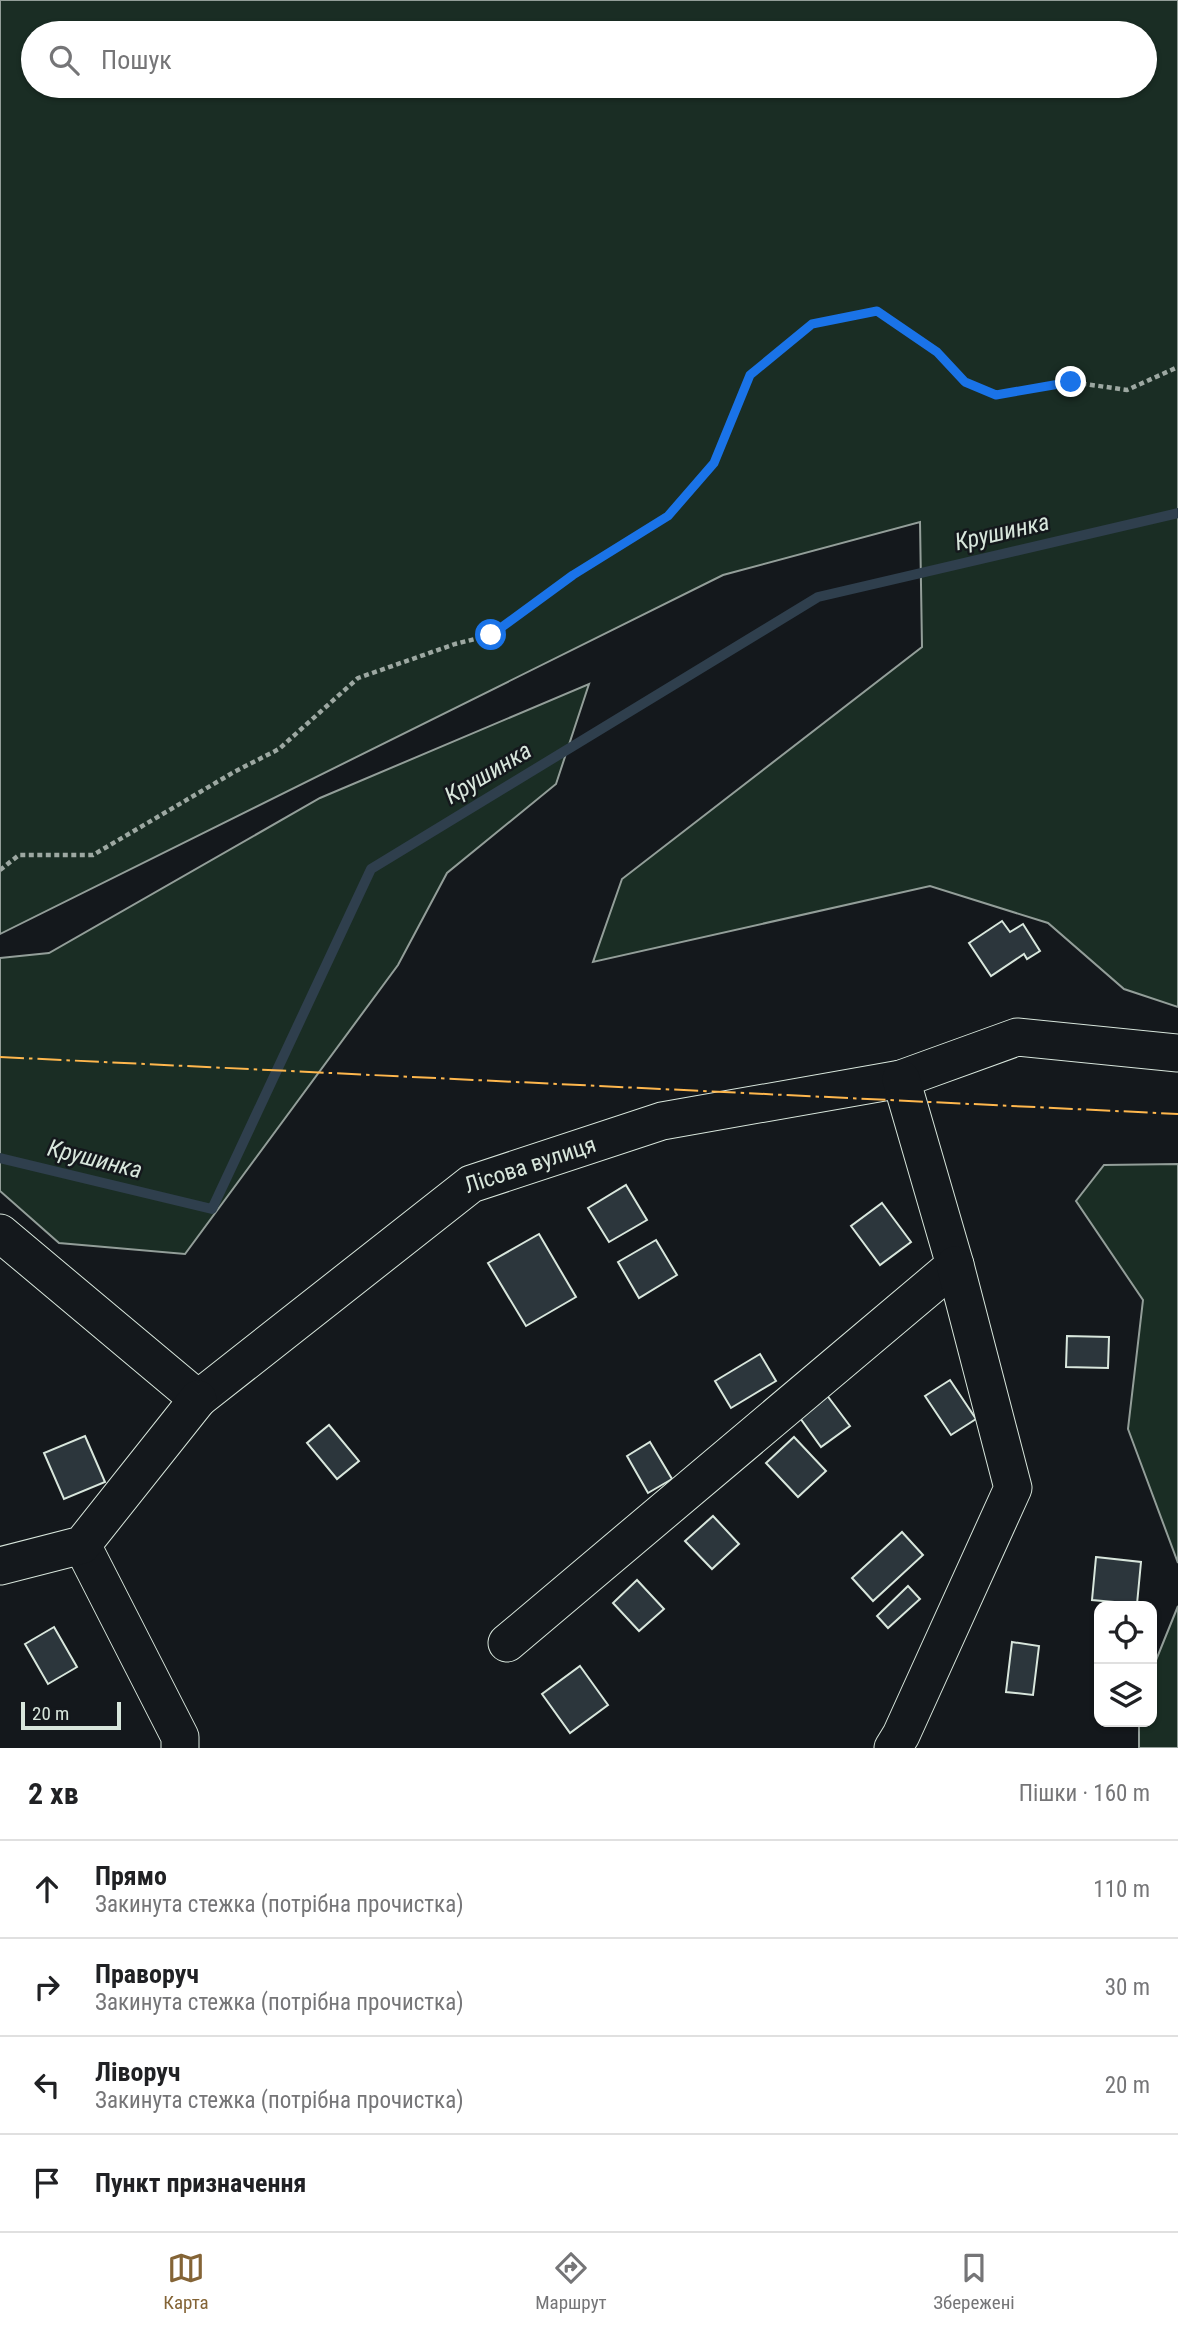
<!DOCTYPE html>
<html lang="uk">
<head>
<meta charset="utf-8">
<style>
	:root { --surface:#fff; --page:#f2f2f2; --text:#202124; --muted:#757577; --line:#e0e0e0; --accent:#846436 }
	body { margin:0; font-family:"Roboto Condensed",sans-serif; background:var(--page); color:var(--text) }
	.controls { position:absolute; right:21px; bottom:21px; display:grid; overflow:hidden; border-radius:14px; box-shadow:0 2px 5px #0004 }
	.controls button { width:63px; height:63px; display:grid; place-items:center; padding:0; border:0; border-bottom:2px solid var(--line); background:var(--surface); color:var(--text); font:35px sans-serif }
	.scale { position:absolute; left:21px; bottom:18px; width:100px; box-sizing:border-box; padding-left:7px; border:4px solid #d8e6dc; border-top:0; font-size:19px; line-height:24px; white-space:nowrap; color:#d8e6dc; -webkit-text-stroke:5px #14181c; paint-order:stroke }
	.stop { position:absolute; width:21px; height:21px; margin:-16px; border:5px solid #1a73e8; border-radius:50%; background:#fff }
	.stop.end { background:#1a73e8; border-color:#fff; box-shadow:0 2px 7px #0008 }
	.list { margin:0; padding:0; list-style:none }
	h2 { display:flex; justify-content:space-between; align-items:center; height:91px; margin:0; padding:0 28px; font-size:30px }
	h2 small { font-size:23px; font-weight:400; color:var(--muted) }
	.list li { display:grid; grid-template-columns:46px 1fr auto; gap:21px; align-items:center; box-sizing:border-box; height:98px; padding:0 28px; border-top:2px solid var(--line) }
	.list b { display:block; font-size:26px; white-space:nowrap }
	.list p { margin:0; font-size:23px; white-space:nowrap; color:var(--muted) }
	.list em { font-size:23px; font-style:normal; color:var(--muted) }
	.icon { flex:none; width:38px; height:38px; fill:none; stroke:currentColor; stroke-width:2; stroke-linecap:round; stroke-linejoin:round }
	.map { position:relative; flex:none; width:1178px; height:1748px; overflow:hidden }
	.search { position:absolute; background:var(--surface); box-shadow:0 2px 5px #0004; left:21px; right:21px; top:21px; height:77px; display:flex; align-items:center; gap:18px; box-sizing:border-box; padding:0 24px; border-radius:38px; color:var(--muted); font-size:26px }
	.sheet { height:483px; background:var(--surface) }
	nav { display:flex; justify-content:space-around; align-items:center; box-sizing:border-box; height:98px; border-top:2px solid var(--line); background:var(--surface); font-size:19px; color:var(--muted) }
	nav a { display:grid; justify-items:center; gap:4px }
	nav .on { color:var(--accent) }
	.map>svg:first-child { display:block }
	.green { fill:#1a2d24; stroke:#939e99; stroke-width:2; fill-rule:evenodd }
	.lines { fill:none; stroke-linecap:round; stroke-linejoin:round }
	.stream { stroke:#2f3f4d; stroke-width:10 }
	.building { fill:#2c363c; stroke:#d8e6dc; stroke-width:2 }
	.minor-casing { stroke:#d8e6dc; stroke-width:39 }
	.path { stroke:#9da8a2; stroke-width:4.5; stroke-dasharray:5 3.5; stroke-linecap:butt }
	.minor { stroke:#14181c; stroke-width:37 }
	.power { stroke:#ffb74d; stroke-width:2; stroke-dasharray:24 5 3.5 5; stroke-linecap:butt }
	.route { stroke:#1a73e8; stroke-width:9 }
	.labels { text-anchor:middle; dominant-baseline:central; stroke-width:5; stroke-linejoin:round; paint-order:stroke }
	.street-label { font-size:23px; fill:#d8e6dc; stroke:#14181c }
	.water-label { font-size:24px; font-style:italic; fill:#d8e6dc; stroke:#14181c }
</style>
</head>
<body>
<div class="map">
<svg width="1178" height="1748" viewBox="0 0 1178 1748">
	<rect width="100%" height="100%" fill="#14181c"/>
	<g class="green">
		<path d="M0,0H1178V1007L1124,989L1048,923L930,886L593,962L622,879L922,647L920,522L723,575L0,934ZM1145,33V86H33V33Z"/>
		<polygon points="589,684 556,784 447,873 398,965 185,1254 59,1243 0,1191 0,958 49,953 320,798"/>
		<polygon points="1178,1164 1178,1563 1128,1429 1143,1300 1076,1201 1104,1165"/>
		<polygon points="1178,1606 1178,1748 1139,1748 1139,1722 1152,1722 1152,1670"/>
	</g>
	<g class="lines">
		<polyline class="stream" points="0,1158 212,1209 371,869 818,597 1178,513"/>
	</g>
	<g class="building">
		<polygon points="1002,921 1010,932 1023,924 1040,951 1027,959 1024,954 991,976 969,943"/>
		<polygon points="626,1185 647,1220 609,1242 588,1208"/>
		<polygon points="882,1203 911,1242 880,1265 851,1226"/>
		<polygon points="539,1234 576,1297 526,1326 488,1263"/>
		<polygon points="656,1240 677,1275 639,1298 618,1262"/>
		<polygon points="1067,1336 1109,1337 1108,1368 1066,1367"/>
		<polygon points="760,1354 776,1381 731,1408 715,1381"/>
		<polygon points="950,1380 976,1419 951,1435 925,1396"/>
		<polygon points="823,1390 850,1426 821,1447 795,1411"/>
		<polygon points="329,1425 359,1461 337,1479 307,1443"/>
		<polygon points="85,1436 105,1482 64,1499 44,1453"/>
		<polygon points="794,1437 826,1471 798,1497 766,1463"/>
		<polygon points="650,1442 672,1479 648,1493 627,1456"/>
		<polygon points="713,1516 739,1544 712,1569 685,1541"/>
		<polygon points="902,1532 923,1555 873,1601 852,1578"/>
		<polygon points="1096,1557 1141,1562 1137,1604 1092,1600"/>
		<polygon points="637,1580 664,1609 639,1631 613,1603"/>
		<polygon points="908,1586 920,1599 888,1628 877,1616"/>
		<polygon points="54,1627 77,1667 48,1684 25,1644"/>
		<polygon points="1012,1642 1039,1646 1033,1695 1006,1692"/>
		<polygon points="580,1666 608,1705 570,1733 542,1694"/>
	</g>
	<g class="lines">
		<g class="minor-casing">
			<g id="minor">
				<path id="s1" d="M0,1233L198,1399L471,1184L662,1121L901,1079L1017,1037L1178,1053"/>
				<polyline points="82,1545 180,1737 180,1748"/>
				<polyline points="0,1566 82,1545 198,1399"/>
				<polyline points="507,1643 955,1265 901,1079"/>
				<polyline points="893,1748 901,1735 1013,1488 955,1265"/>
			</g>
		</g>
		<polyline class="path" points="0,870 19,855 93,855 234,772 279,749 358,678 455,644 491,635 573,575 668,516 714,463 750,375 812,324 877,311 937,352 966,382 996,395 1071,382 1127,390 1178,367"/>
		<use href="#minor" class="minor"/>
		<polyline class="power" points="0,1057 1178,1114"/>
	</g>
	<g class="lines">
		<polyline class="route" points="491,635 573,575 668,516 714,463 750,375 812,324 877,311 937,352 965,382 996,395 1071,382"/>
	</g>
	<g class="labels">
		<g class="street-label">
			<text stroke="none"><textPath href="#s1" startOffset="668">Лісова вулиця</textPath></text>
		</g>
		<g class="water-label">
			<text transform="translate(1002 532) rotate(-13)">Крушинка</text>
			<text transform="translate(488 773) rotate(-31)">Крушинка</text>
			<text transform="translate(95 1159) rotate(14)">Крушинка</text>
		</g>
	</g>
</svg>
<div class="controls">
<button><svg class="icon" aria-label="locate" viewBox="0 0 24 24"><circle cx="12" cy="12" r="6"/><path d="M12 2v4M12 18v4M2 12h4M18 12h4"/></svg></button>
<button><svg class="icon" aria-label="layers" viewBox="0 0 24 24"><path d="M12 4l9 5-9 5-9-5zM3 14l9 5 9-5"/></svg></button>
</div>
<div class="scale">20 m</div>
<div class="stop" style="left:491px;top:635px"></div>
<div class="stop end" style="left:1071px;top:382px"></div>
<div class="search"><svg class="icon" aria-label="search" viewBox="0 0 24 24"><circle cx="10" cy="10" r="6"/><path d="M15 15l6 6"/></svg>Пошук</div>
</div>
<section class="sheet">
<h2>2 хв<small>Пішки · 160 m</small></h2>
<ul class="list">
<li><svg class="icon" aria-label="ahead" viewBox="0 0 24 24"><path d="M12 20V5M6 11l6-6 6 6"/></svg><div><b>Прямо</b><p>Закинута стежка (потрібна прочистка)</p></div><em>110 m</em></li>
<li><svg class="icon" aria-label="right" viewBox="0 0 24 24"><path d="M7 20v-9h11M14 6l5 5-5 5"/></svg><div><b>Праворуч</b><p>Закинута стежка (потрібна прочистка)</p></div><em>30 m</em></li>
<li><svg class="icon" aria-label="left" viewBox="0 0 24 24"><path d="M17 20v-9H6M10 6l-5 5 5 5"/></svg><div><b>Ліворуч</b><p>Закинута стежка (потрібна прочистка)</p></div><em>20 m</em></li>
<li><svg class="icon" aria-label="arrive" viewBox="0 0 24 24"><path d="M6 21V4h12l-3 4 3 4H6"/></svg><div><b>Пункт призначення</b></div></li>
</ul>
</section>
<nav>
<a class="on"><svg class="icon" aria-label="map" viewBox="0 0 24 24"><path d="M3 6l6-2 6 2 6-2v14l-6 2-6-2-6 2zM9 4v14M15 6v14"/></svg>Карта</a>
<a><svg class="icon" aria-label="directions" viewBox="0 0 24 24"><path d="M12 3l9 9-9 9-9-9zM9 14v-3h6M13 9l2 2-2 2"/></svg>Маршрут</a>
<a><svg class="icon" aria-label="saved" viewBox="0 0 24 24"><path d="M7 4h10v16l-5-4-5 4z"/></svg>Збережені</a>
</nav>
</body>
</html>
